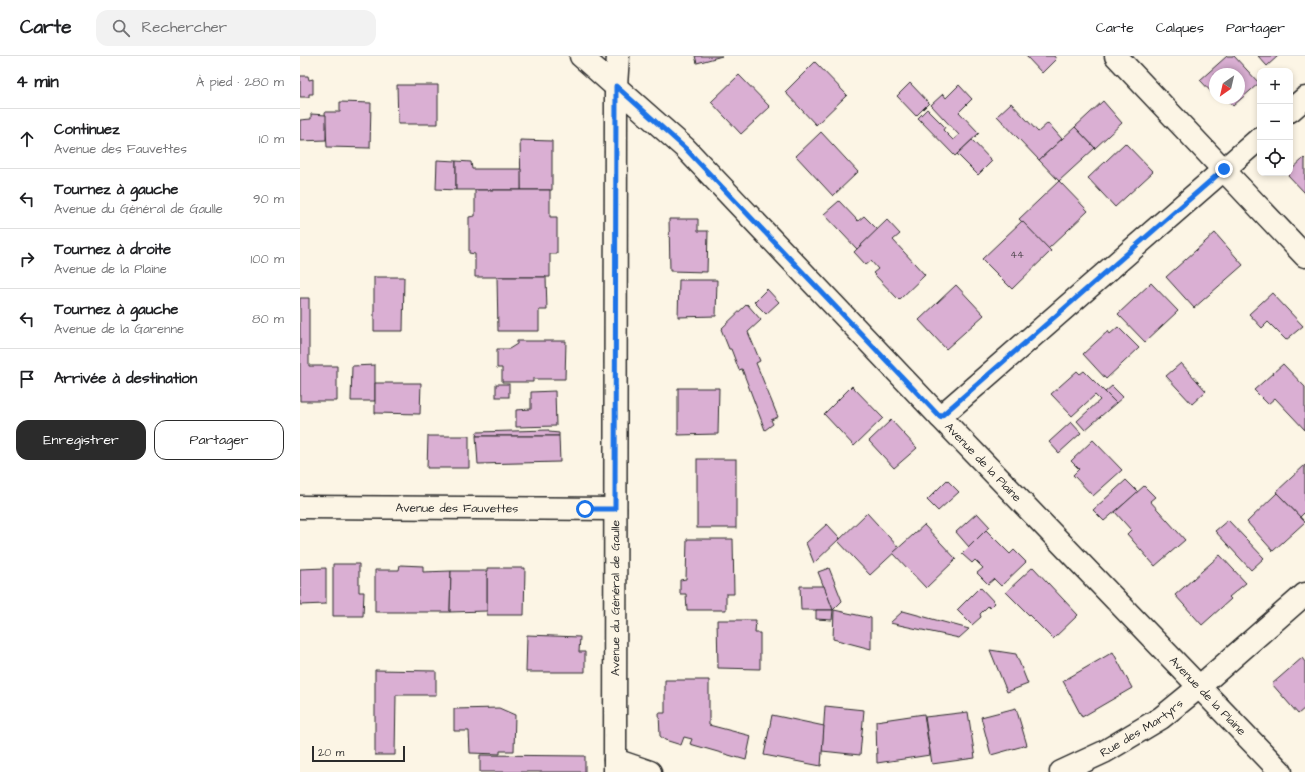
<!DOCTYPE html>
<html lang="fr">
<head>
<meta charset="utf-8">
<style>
	:root { --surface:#fff; --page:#f2f2f2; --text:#202124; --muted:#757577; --line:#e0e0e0; --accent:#2b2b2b }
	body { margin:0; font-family:"Architects Daughter",sans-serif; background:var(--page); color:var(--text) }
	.controls { position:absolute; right:12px; top:12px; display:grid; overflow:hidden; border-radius:8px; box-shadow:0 2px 6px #0003 }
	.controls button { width:36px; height:36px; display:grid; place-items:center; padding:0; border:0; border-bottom:1px solid var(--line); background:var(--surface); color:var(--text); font:20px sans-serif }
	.compass { position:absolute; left:909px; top:12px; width:36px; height:36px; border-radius:50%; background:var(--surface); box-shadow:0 2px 6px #0003; rotate:214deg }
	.scale { position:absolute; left:12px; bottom:10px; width:93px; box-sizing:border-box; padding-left:4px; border:2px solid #2b2b2b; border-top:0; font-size:11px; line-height:14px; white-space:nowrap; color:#2b2b2b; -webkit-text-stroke:3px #fcf5e5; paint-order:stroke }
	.stop { position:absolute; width:12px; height:12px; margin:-9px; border:3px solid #1a73e8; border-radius:50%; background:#fff }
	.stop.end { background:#1a73e8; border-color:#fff; box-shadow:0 1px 4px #0008 }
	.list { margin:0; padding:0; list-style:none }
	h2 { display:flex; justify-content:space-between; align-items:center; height:52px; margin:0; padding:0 16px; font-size:17px }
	h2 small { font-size:13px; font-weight:400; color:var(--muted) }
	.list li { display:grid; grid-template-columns:26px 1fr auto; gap:12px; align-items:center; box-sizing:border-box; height:60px; padding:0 16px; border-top:1px solid var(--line) }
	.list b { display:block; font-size:15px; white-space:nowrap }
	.list p { margin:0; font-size:13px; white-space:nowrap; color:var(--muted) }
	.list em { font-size:13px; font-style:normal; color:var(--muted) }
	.actions { display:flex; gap:8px; padding:12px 16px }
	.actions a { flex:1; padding:9px 0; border:1px solid var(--accent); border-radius:12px; text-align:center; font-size:14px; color:var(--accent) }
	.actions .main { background:var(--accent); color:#fff }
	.icon { flex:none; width:22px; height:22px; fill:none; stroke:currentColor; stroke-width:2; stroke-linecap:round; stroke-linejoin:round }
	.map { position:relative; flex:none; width:1005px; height:716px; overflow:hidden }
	header { display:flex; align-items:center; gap:24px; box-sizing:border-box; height:56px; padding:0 20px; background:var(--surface); border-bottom:1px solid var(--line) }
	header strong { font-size:19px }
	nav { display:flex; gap:22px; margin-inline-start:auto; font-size:14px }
	.search { width:280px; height:36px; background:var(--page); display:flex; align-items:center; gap:10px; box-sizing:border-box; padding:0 14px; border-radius:12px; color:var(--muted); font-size:15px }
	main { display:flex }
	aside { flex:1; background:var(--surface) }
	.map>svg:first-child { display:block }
	.building { fill:#daafd3; stroke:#2b2b2b }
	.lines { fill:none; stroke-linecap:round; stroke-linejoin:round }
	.minor-casing { stroke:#2b2b2b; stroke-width:25 }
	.minor { stroke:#fcf5e5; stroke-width:22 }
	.route { stroke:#1a73e8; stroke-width:5 }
	.labels { text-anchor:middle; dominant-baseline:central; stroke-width:3.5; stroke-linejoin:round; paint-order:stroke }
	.number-label { font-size:10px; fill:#574c55 }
	.street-label { font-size:12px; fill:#2b2b2b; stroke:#fcf5e5 }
</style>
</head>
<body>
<header>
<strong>Carte</strong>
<div class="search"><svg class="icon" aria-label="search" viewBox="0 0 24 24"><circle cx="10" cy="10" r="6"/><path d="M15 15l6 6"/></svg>Rechercher</div>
<nav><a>Carte</a><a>Calques</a><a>Partager</a></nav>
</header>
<main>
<aside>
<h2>4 min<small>À pied · 280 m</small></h2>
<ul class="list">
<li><svg class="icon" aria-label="ahead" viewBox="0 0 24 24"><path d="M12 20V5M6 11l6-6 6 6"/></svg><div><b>Continuez</b><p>Avenue des Fauvettes</p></div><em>10 m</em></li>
<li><svg class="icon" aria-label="left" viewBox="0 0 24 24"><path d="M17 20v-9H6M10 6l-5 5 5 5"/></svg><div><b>Tournez à gauche</b><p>Avenue du Général de Gaulle</p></div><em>90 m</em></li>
<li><svg class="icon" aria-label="right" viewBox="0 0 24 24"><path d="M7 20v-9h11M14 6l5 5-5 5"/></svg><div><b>Tournez à droite</b><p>Avenue de la Plaine</p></div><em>100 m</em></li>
<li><svg class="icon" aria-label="left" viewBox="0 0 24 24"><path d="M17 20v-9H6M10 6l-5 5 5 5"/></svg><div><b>Tournez à gauche</b><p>Avenue de la Garenne</p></div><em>80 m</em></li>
<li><svg class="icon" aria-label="arrive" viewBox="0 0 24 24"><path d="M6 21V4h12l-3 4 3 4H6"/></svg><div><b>Arrivée à destination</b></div></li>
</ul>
<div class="actions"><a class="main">Enregistrer</a><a>Partager</a></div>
</aside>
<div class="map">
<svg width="1005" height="716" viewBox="0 0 1005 716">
	<rect width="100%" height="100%" fill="#fcf5e5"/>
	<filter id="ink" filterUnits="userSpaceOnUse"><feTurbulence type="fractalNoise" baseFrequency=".025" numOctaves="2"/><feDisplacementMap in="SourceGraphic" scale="8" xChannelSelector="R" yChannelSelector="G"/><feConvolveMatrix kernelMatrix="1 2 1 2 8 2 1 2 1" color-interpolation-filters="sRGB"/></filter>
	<g filter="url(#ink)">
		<g class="building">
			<polygon points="395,0 422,0 397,7"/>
			<polygon points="726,0 754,0 756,3 742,17"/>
			<polygon points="927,0 934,0 959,27 933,50 926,42 939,42 939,18 915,18 914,39 900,24"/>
			<polygon points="958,0 978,0 967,10"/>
			<polygon points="515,6 547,39 516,69 485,36"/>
			<polygon points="439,19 470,51 441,78 411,46"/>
			<polygon points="0,20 8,20 9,24 13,23 13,38 9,38 9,41 0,41"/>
			<polygon points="610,27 629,47 616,60 597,40"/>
			<polygon points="97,29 138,29 138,68 98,68"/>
			<polygon points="659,29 672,43 659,56 679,77 655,100 618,62 627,53 645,71 643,74 653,84 659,79 631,49 643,38 646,42"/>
			<polygon points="803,45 822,67 795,92 775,71"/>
			<polygon points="40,46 71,47 70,92 27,91 25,56 40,56"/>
			<polygon points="711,47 738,76 748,67 762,83 739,104 697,60"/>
			<polygon points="11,58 26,59 26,84 0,85 0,64 11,63"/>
			<polygon points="775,71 795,92 759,125 739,104"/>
			<polygon points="521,76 558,116 533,140 496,100"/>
			<polygon points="220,84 252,85 252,134 221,134"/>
			<polygon points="672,84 692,105 678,119 657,98"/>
			<polygon points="825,87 853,116 815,151 788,122"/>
			<polygon points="1004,102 1005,103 1005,137 987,118 990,117 990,115"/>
			<polygon points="137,104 156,105 156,134 136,133"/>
			<polygon points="156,105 171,106 172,113 221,113 221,134 156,134"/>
			<polygon points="759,125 788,155 748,193 719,163"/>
			<polygon points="175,134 250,134 250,161 257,161 257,198 250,198 250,221 175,221 175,198 169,197 169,161 175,160"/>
			<polygon points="539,145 558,165 564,160 578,174 557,193 524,158"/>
			<polygon points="369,163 398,163 398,175 408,175 407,216 370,215"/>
			<polygon points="587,164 600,178 593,184 625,219 599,244 573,217 578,213 571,205 566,209 554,196"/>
			<polygon points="722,165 751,195 712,233 682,203"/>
			<polygon points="915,177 943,209 894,252 866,221"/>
			<polygon points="74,221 104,221 103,275 74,275"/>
			<polygon points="197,221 246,221 247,254 239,254 239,275 198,275"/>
			<polygon points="379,224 417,224 416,260 378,261"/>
			<polygon points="851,227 878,255 845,286 818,258"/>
			<polygon points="656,229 684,259 646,293 619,264"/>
			<polygon points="467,233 479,246 466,258 454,246"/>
			<polygon points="972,237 1003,270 986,284 968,266 962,272 949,258"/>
			<polygon points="0,242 9,242 9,310 37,310 37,345 0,345"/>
			<polygon points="447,248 461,264 448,276 460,305 456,307 478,361 471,364 473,368 465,374 442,313 439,314 431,293 429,293 421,273"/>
			<polygon points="818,271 839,292 806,323 783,298 808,275 810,278"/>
			<polygon points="217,285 266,285 265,323 233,323 233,326 202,326 202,312 197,312 197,293 209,293 217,288"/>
			<polygon points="881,307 906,335 892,348 866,320"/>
			<polygon points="983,308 1005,331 1005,374 975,342 968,348 954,334"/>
			<polygon points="75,309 75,345 51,345 52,310"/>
			<polygon points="777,315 780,318 784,315 816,347 785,374 777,365 800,344 795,339 772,360 751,338"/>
			<polygon points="75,327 121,327 120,358 75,357"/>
			<rect x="196" y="328" width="13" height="13"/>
			<polygon points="552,330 583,362 554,390 524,358"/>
			<polygon points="812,330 823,341 816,347 805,336"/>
			<polygon points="378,332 419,332 418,378 378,379"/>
			<polygon points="255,335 256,370 216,371 216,354 231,353 231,336"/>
			<polygon points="591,364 617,392 594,412 569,385"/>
			<polygon points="771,366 781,377 759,397 749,386"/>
			<polygon points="249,374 249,376 259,377 259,380 176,380 177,376"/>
			<polygon points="128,380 169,380 169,412 127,412"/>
			<polygon points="176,380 259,380 260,406 178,408"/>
			<polygon points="793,384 822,414 793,440 773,419 779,413 771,405"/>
			<rect x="397" y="403" width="39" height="69"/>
			<polygon points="1005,409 1005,456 1000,461 976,436"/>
			<polygon points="647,424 659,436 638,455 627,444"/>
			<polygon points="826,424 838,436 804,465 793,454"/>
			<polygon points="844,430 855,441 850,445 885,484 855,510 827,478 831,474 815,456"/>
			<polygon points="977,437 1005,466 973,495 947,466"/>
			<polygon points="567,457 599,492 570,519 538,485"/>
			<polygon points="677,457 690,471 669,491 656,476"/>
			<polygon points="928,464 964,502 951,514 915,475"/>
			<polygon points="527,468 540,482 514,507 506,487"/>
			<polygon points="624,469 656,503 626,532 593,497"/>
			<polygon points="686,474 710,498 714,494 726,506 701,530 694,523 688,528 677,517 683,512 675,504 672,507 662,498"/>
			<polygon points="387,483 433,483 434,538 426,538 426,554 387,554 386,538 380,538 380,524 386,523"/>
			<polygon points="920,499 946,527 929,541 931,543 902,569 875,539"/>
			<polygon points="33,508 59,508 59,536 64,536 63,560 33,560"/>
			<polygon points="100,509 123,510 123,516 151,515 150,556 75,556 75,514 99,514"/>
			<polygon points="733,511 778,559 753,583 706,536"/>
			<polygon points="26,512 26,548 0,549 0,513"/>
			<polygon points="187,512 225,512 224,559 187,559"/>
			<polygon points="529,512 542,545 533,554 518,516"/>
			<polygon points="151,515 187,515 187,555 150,556"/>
			<polygon points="500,530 524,530 533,554 501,554"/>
			<polygon points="680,531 695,547 690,552 688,550 680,558 681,561 672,569 657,554"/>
			<polygon points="516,554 533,554 532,564 516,563"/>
			<polygon points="534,554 571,562 571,593 533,583"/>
			<polygon points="603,555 669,573 659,582 590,567"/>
			<polygon points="417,564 456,564 455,577 460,577 460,613 418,612"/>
			<polygon points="227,579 280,581 279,596 285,596 285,616 226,616"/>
			<polygon points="690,594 716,598 728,628 707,636"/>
			<polygon points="813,596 832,632 782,661 763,625"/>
			<polygon points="1002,602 1005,606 1005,652 998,658 972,628"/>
			<polygon points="75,614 136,615 136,639 96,639 95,699 75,699"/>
			<polygon points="365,624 409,624 409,669 451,680 446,704 390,688 392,683 384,681 381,689 365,684 360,680 359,657 365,657"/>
			<polygon points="525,650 564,654 560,699 522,695"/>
			<polygon points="199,652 215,659 214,695 200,695 200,698 170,697 169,675 154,675 154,653"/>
			<polygon points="716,652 727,689 691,699 681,661"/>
			<polygon points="668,656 675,702 632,708 625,661"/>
			<polygon points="624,658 630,699 577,707 576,665"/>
			<polygon points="472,659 524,670 521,710 464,699"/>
			<polygon points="180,699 285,700 285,716 180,716"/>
		</g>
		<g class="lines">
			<g class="minor-casing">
				<g id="minor">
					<path id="s1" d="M281,0L385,92L640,361L981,716"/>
					<polyline points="816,0 1005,200"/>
					<polyline points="990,55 1005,42"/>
					<polyline points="640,361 960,82"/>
					<path id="s2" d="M0,451L315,453"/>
					<polyline points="315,704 350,716"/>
					<path id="s3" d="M315,716L316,30L318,0"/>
					<path id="s4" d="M761,716L804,696L861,662L899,631L1005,538"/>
				</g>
			</g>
			<use href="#minor" class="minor"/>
		</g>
	</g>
	<g class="lines" filter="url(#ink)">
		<polyline class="route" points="285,453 315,453 316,30 385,92 640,361 924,113"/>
	</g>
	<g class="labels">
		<g class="number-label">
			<text x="717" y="199">44</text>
		</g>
		<g class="street-label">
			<text stroke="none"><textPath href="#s1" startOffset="572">Avenue de la Plaine</textPath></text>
			<text stroke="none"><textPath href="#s2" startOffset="157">Avenue des Fauvettes</textPath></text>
			<text stroke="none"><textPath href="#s3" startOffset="174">Avenue du Général de Gaulle</textPath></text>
			<text stroke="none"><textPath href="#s1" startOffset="896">Avenue de la Plaine</textPath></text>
			<text stroke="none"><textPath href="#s4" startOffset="92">Rue des Martyrs</textPath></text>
		</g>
	</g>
</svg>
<div class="controls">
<button>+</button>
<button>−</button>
<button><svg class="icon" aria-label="locate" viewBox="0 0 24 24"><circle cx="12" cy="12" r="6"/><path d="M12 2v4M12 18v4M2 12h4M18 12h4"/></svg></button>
</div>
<svg class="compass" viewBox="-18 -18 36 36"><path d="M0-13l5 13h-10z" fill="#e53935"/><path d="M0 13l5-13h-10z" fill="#757577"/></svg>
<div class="scale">20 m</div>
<div class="stop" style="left:285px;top:453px"></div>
<div class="stop end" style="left:924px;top:113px"></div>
</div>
</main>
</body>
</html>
